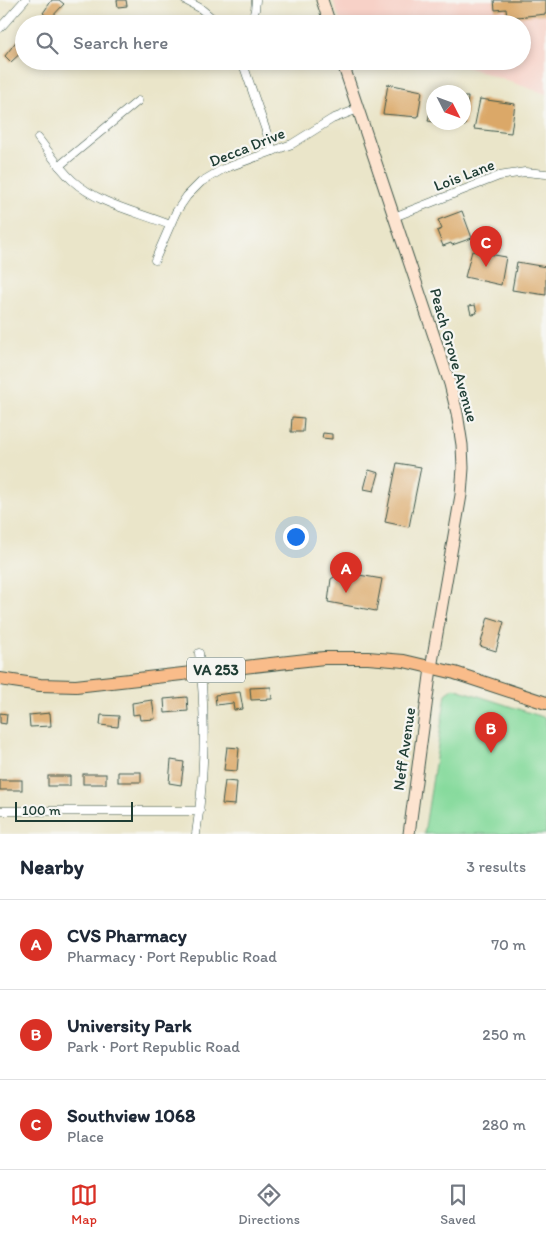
<!DOCTYPE html>
<html lang="en">
<head>
<meta charset="utf-8">
<style>
	:root { --surface:#fff; --page:#f6f6f7; --text:#1f2937; --muted:#747a83; --line:#e0e1e3; --accent:#d93025 }
	body { margin:0; font-family:Itim,sans-serif; background:var(--page); color:var(--text) }
	.compass { position:absolute; left:426px; top:85px; width:45px; height:45px; border-radius:50%; background:var(--surface); box-shadow:0 2px 8px #0003; rotate:132deg }
	.scale { position:absolute; left:15px; bottom:12px; width:118px; box-sizing:border-box; padding-left:5px; border:2px solid #1f3d34; border-top:0; font-size:14px; line-height:18px; white-space:nowrap; color:#1f3d34; -webkit-text-stroke:4px #f6f6f2; paint-order:stroke }
	.you { position:absolute; left:295px; top:536px; width:18px; height:18px; margin:-12px; border:4px solid #fff; border-radius:50%; background:#1a73e8; box-shadow:0 0 0 8px #1a73e833 }
	.badge { display:grid; place-items:center; width:32px; height:32px; border-radius:50%; background:var(--accent); color:#fff; font-size:16px; font-weight:700 }
	.pin { position:absolute; translate:-50% -41px; filter:drop-shadow(0 1px 2px #0008) }
	.pin::after { content:''; position:absolute; top:26px; width:18px; height:15px; background:inherit; clip-path:polygon(0 0,100% 0,50% 100%) }
	.list { margin:0; padding:0; list-style:none }
	h2 { display:flex; justify-content:space-between; align-items:center; height:65px; margin:0; padding:0 20px; font-size:21px }
	h2 small { font-size:16px; font-weight:400; color:var(--muted) }
	.list li { display:grid; grid-template-columns:32px 1fr auto; gap:15px; align-items:center; box-sizing:border-box; height:90px; padding:0 20px; border-top:1px solid var(--line) }
	.list b { display:block; font-size:19px; white-space:nowrap }
	.list p { margin:0; font-size:16px; white-space:nowrap; color:var(--muted) }
	.list em { font-size:16px; font-style:normal; color:var(--muted) }
	.icon { flex:none; width:28px; height:28px; fill:none; stroke:currentColor; stroke-width:2; stroke-linecap:round; stroke-linejoin:round }
	.map { position:relative; flex:none; width:546px; height:834px; overflow:hidden }
	.search { position:absolute; background:var(--surface); box-shadow:0 2px 8px #0003; left:15px; right:15px; top:15px; height:55px; display:flex; align-items:center; gap:12px; box-sizing:border-box; padding:0 18px; border-radius:28px; color:var(--muted); font-size:19px }
	.sheet { height:335px; background:var(--surface) }
	nav { display:flex; justify-content:space-around; align-items:center; box-sizing:border-box; height:70px; border-top:1px solid var(--line); background:var(--surface); font-size:14px; color:var(--muted) }
	nav a { display:grid; justify-items:center; gap:2px }
	nav .on { color:var(--accent) }
	.map>svg:first-child { display:block }
	.built { fill:#f7d1c7 }
	.green { fill:#86da9c; stroke:#528c68 }
	.building { fill:#dba868 }
	.lines { fill:none; stroke-linecap:round; stroke-linejoin:round }
	.minor-casing { stroke:#3d564a; stroke-width:9 }
	.secondary-casing { stroke:#3d564a; stroke-width:13 }
	.primary-casing { stroke:#3d564a; stroke-width:14 }
	.minor { stroke:#fff; stroke-width:8 }
	.secondary { stroke:#fde4d0; stroke-width:11 }
	.primary { stroke:#f9bc8a; stroke-width:12 }
	.labels { text-anchor:middle; dominant-baseline:central; stroke-width:4.5; stroke-linejoin:round; paint-order:stroke }
	.shield { fill:#f6f6f2; stroke:#60746d; stroke-width:1 }
	.shield-label { font-size:15px; font-weight:bold; fill:#1f3d34 }
	.street-label { font-size:16px; fill:#1f3d34; stroke:#f6f6f2 }
</style>
</head>
<body>
<div class="map">
<svg width="546" height="834" viewBox="0 0 546 834">
	<rect width="100%" height="100%" fill="#f6f6f2"/>
	<filter id="ink" filterUnits="userSpaceOnUse"><feTurbulence type="fractalNoise" baseFrequency=".02" numOctaves="2"/><feDisplacementMap in="SourceGraphic" scale="10" xChannelSelector="R" yChannelSelector="G"/><feConvolveMatrix kernelMatrix="1 2 1 2 8 2 1 2 1" color-interpolation-filters="sRGB"/></filter>
	<filter id="wash" filterUnits="userSpaceOnUse"><feTurbulence type="fractalNoise" baseFrequency=".0096" numOctaves="4" result="noise"/><feDisplacementMap in="SourceGraphic" scale="20" xChannelSelector="R" yChannelSelector="G"/><feGaussianBlur stdDeviation="1.12" result="paint"/><feColorMatrix in="noise" values="0 0 0 0 0 0 0 0 0 0 0 0 0 0 0 0 0 1.4 0 .05"/><feComposite in="paint" operator="in"/></filter>
	<g filter="url(#wash)">
		<rect width="100%" height="100%" fill="#eae5c9"/>
		<polygon class="built" points="333,0 546,0 546,94 449,61 522,61 522,24 341,24"/>
		<polygon class="green" points="454,688 546,718 546,834 424,834 446,694"/>
		<g id="blocks">
			<g class="building">
				<polygon points="52,0 59,0 64,4 50,19 43,13"/>
				<polygon points="117,0 126,0 127,6 118,7"/>
				<polygon points="494,0 546,0 546,14 507,18 506,9 495,10"/>
				<polygon points="37,19 43,24 33,24"/>
				<polygon points="18,39 24,45 24,50 11,62 5,56"/>
				<polygon points="388,84 422,91 418,117 383,114"/>
				<polygon points="433,97 434,98 434,122 428,121"/>
				<polygon points="464,97 468,97 465,126 454,124 454,122 464,122"/>
				<polygon points="480,99 515,104 511,133 474,129"/>
				<polygon points="462,211 472,238 452,245 451,243 443,246 437,231 442,229 438,220"/>
				<polygon points="472,251 506,257 501,285 465,277"/>
				<polygon points="517,262 546,267 546,295 512,290"/>
				<polygon points="475,305 477,313 471,314 469,306"/>
				<polygon points="292,417 304,418 303,432 291,432"/>
				<polygon points="323,433 332,434 332,439 322,438"/>
				<polygon points="397,463 421,467 409,527 385,522"/>
				<polygon points="369,470 379,473 374,491 364,489"/>
				<polygon points="342,572 382,579 376,611 328,602 331,579"/>
				<polygon points="488,617 504,622 496,651 480,646"/>
				<polygon points="271,687 272,699 251,700 250,688"/>
				<polygon points="240,692 243,709 234,710 233,703 216,705 215,695"/>
				<polygon points="187,697 188,711 165,713 164,699"/>
				<polygon points="152,700 155,719 140,720 139,714 133,715 132,703"/>
				<polygon points="0,713 7,714 6,724 0,723"/>
				<polygon points="50,713 51,726 30,727 29,715"/>
				<polygon points="101,715 119,716 118,727 100,725"/>
				<polygon points="227,747 239,748 237,771 224,770"/>
				<polygon points="171,760 184,762 181,785 169,783"/>
				<rect x="118" y="772" width="23" height="10"/>
				<rect x="83" y="774" width="23" height="10"/>
				<rect x="48" y="776" width="22" height="10"/>
				<rect x="0" y="780" width="22" height="10"/>
				<polygon points="225,781 237,782 235,805 222,804"/>
			</g>
		</g>
	</g>
	<g filter="url(#ink)">
		<use href="#blocks" fill-opacity="0" stroke="#3d564a" stroke-width="1"/>
		<g class="lines">
			<g class="minor-casing">
				<g id="minor">
					<polyline points="185,0 200,8 219,24"/>
					<polyline points="251,24 255,10 256,0"/>
					<polyline points="0,28 25,0"/>
					<polyline points="242,61 273,151"/>
					<path d="M38,138C49,152 59,168 72,180C98,204 138,212 170,225"/>
					<polyline points="59,166 138,101"/>
					<polyline points="394,217 499,176 525,172 546,174"/>
					<polyline points="155,260 176,212 187,196 201,182 223,169 292,144 332,119 358,109"/>
					<polyline points="0,811 200,811"/>
					<path d="M196,834C205,775 206,712 199,653"/>
				</g>
			</g>
			<g class="secondary-casing">
				<g id="secondary">
					<polyline points="322,0 330,24"/>
					<polyline points="342,61 450,384 457,413 462,445 463,468 461,495 431,668 409,834"/>
				</g>
			</g>
			<g class="primary-casing">
				<polyline id="primary" points="0,679 40,685 76,686 324,658 368,658 404,661 455,673 546,703"/>
			</g>
			<use href="#minor" class="minor"/>
			<use href="#secondary" class="secondary"/>
			<use href="#primary" class="primary"/>
		</g>
	</g>
	<g class="labels">
		<rect class="shield" x="187" y="657.5" width="58" height="25" rx="4"/>
		<g class="shield-label">
			<text x="216" y="670">VA 253</text>
		</g>
		<g class="street-label">
			<text transform="translate(247 147) rotate(-22)">Decca Drive</text>
			<text transform="translate(464 175) rotate(-21)">Lois Lane</text>
			<text transform="translate(454 355) rotate(74)">Peach Grove Avenue</text>
			<text transform="translate(404 749) rotate(-82)">Neff Avenue</text>
		</g>
	</g>
</svg>
<svg class="compass" viewBox="-18 -18 36 36"><path d="M0-13l5 13h-10z" fill="#e53935"/><path d="M0 13l5-13h-10z" fill="#747a83"/></svg>
<div class="scale">100 m</div>
<div class="you"></div>
<div class="pin badge" style="left:346px;top:593px">A</div>
<div class="pin badge" style="left:491px;top:753px">B</div>
<div class="pin badge" style="left:486px;top:267px">C</div>
<div class="search"><svg class="icon" aria-label="search" viewBox="0 0 24 24"><circle cx="10" cy="10" r="6"/><path d="M15 15l6 6"/></svg>Search here</div>
</div>
<section class="sheet">
<h2>Nearby<small>3 results</small></h2>
<ul class="list">
<li><span class="badge">A</span><div><b>CVS Pharmacy</b><p>Pharmacy · Port Republic Road</p></div><em>70 m</em></li>
<li><span class="badge">B</span><div><b>University Park</b><p>Park · Port Republic Road</p></div><em>250 m</em></li>
<li><span class="badge">C</span><div><b>Southview 1068</b><p>Place</p></div><em>280 m</em></li>
</ul>
</section>
<nav>
<a class="on"><svg class="icon" aria-label="map" viewBox="0 0 24 24"><path d="M3 6l6-2 6 2 6-2v14l-6 2-6-2-6 2zM9 4v14M15 6v14"/></svg>Map</a>
<a><svg class="icon" aria-label="directions" viewBox="0 0 24 24"><path d="M12 3l9 9-9 9-9-9zM9 14v-3h6M13 9l2 2-2 2"/></svg>Directions</a>
<a><svg class="icon" aria-label="saved" viewBox="0 0 24 24"><path d="M7 4h10v16l-5-4-5 4z"/></svg>Saved</a>
</nav>
</body>
</html>
